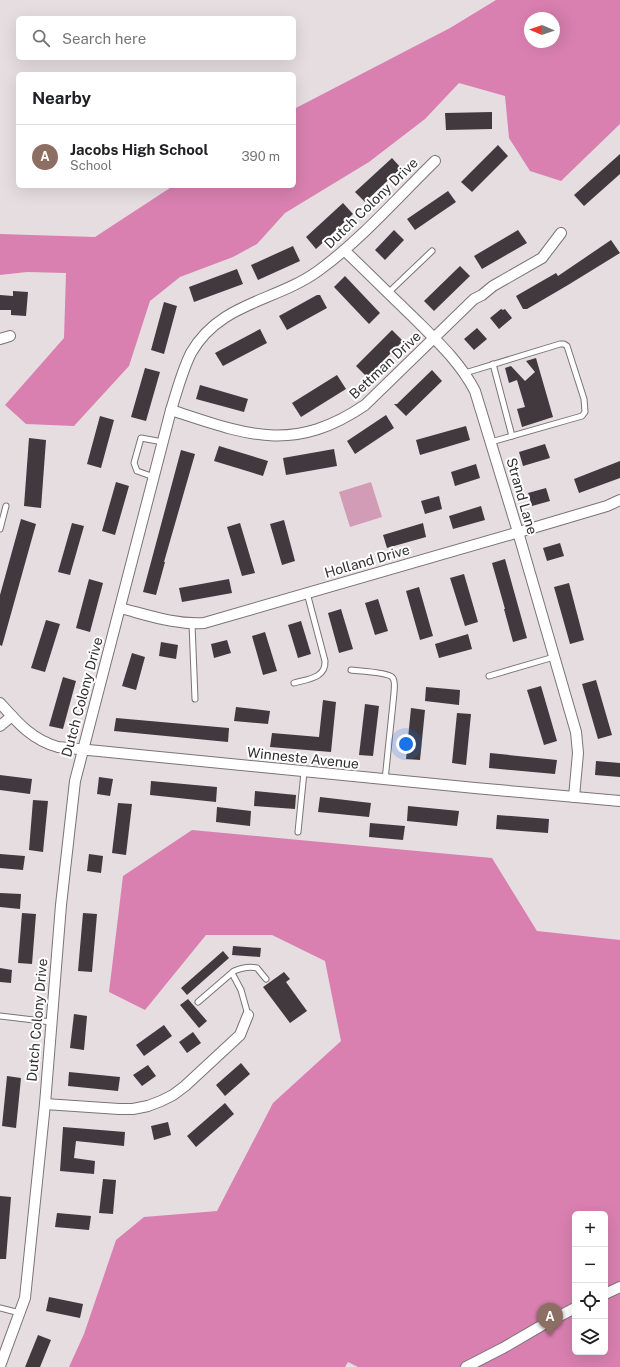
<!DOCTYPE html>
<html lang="en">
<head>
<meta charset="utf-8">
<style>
	:root { --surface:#fff; --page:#f2f2f2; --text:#202124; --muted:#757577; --line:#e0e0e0; --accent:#ea580c }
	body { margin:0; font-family:"Public Sans",sans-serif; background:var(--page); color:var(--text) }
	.controls { position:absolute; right:12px; bottom:12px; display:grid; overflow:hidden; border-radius:6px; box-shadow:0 4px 16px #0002 }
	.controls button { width:36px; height:36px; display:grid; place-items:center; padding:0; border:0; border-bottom:1px solid var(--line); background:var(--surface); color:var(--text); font:20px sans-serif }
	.compass { position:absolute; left:524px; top:12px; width:36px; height:36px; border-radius:50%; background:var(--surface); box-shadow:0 4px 16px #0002; rotate:272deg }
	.you { position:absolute; left:406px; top:744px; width:14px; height:14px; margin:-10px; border:3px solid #fff; border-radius:50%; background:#1a73e8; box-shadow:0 0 0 6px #1a73e833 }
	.badge { display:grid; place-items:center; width:26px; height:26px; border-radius:50%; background:var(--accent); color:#fff; font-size:13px; font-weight:700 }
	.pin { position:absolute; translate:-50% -33px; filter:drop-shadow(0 1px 2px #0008) }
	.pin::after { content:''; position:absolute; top:21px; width:14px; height:12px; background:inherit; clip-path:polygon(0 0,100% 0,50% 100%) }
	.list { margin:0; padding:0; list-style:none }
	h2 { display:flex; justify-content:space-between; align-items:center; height:52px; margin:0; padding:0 16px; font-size:17px }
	h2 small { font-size:13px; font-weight:400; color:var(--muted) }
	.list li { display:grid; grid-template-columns:26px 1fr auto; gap:12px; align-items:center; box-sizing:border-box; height:64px; padding:0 16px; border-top:1px solid var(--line) }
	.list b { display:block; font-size:15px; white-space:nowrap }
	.list p { margin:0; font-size:13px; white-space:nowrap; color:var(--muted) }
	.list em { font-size:13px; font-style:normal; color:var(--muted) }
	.icon { flex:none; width:22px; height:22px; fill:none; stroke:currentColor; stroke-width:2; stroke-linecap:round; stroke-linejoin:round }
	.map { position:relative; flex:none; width:620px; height:1367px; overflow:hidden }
	.search { position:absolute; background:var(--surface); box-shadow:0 4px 16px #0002; left:16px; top:16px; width:280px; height:44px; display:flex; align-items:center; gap:10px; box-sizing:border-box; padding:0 14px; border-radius:6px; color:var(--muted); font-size:15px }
	.panel { position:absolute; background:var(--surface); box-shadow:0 4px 16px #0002; left:16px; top:72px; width:280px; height:116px; border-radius:6px }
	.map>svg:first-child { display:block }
	.green { fill:#d29bb6 }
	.forest { fill:#d980b0; fill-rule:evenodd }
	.building { fill:#41393d }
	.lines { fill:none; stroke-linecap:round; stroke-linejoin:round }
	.service-casing { stroke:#7b7376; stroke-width:7 }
	.minor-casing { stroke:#7b7376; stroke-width:12 }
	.service { stroke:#fff; stroke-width:5 }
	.minor { stroke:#fff; stroke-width:10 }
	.labels { text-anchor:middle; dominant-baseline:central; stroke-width:4; stroke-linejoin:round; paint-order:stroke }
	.street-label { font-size:14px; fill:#333032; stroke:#fff }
</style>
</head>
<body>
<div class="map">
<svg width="620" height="1367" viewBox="0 0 620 1367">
	<rect width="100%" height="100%" fill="#e6dde1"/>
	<polygon class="green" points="371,482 382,517 350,527 339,492"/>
	<g class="forest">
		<path d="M496,0H620V124L561,181L530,171L509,138L505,96L459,83L425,119L369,162L285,213L257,244L233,257L180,277L150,301L129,366L74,426L26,424L5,405L64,338L66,273L27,272L0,275V234L95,237L173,186H294V109L450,28ZM530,18H554V42H530Z"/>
		<path d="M192,830L492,858L537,931L620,940V1367H358L348,1362L345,1367H69L84,1334L116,1240L144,1217L217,1211L273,1103L341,1041L325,961L272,935H206L145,1010L109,992L123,876ZM575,1214H605V1352H575Z"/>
	</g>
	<g class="building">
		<polygon points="492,112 492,129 446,130 445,113"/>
		<polygon points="498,145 508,156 472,192 461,182"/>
		<polygon points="620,154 620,174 584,206 574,195"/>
		<polygon points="392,158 401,168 365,202 355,192"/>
		<polygon points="448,191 456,202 415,230 407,219"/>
		<polygon points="343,203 353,214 316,249 306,237"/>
		<polygon points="394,230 404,240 385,260 375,250"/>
		<polygon points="518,230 527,243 482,269 474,256"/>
		<polygon points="611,240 620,253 568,285 527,309 523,309 516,296 556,273 558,276"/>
		<polygon points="293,246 300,261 258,280 251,265"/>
		<polygon points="460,266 470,276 434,311 424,301"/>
		<polygon points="237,269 243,284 194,302 189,287"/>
		<polygon points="345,276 380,313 369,324 334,287"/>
		<polygon points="13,291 28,292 26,316 11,315 11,310 0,310 0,295 13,296"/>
		<polygon points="317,295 320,295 327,308 287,330 279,316"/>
		<polygon points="164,302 177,306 164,354 151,350"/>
		<polygon points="501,309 503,310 505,309 512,318 499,329 490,318"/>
		<polygon points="477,328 487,339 474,350 464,339"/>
		<polygon points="260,329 267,343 223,366 215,353"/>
		<polygon points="392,330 403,341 367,377 356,366"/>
		<polygon points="536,358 553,417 522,427 517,409 525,407 517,380 509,383 505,368 511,366 525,381 535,372 526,361"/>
		<polygon points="145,368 160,372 146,421 131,417"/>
		<polygon points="432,370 442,381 406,416 394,404 397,404"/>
		<polygon points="337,375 346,389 301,417 292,403"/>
		<polygon points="200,385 248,399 244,412 196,399"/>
		<polygon points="386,415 394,428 355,454 347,441"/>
		<polygon points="100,416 114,420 101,468 87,464"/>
		<polygon points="466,426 470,440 420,455 416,440"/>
		<polygon points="29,438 46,440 41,508 24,506"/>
		<polygon points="545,444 550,458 523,466 519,452"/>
		<polygon points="219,446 268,461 263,476 214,461"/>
		<polygon points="334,449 337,466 286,475 283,458"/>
		<polygon points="181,450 195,454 164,562 165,562 156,595 143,592"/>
		<polygon points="620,461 620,478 579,493 574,479"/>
		<polygon points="476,464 480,478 455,486 451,472"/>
		<polygon points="116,482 129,486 115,535 102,531"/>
		<polygon points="546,488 550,501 532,506 528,493"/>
		<polygon points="439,496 442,509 425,514 421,501"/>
		<polygon points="481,506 485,520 453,529 449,516"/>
		<polygon points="21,519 36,524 2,646 0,645 0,595"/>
		<polygon points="284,520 295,561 282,565 270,524"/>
		<polygon points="72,523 84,526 70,575 58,572"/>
		<polygon points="240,523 255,573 242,576 227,527"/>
		<polygon points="423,523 426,537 387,548 383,535"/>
		<polygon points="560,543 564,556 547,561 543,548"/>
		<polygon points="505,559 527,638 513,642 504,609 505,609 492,563"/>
		<polygon points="464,574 478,622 465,626 450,578"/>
		<polygon points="89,579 103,583 90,632 76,628"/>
		<polygon points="229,579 232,593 182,602 179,588"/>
		<polygon points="569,583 584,640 570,644 554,587"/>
		<polygon points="419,587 433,636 420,640 406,591"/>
		<polygon points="378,599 388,631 375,635 365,603"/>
		<polygon points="341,609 353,649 339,653 328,613"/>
		<polygon points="46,620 60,624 45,672 31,668"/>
		<polygon points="301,621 311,654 298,658 288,625"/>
		<polygon points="265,632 277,671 263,675 252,636"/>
		<polygon points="468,634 472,649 439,658 435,644"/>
		<polygon points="227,640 231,653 214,658 211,644"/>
		<polygon points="161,642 178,645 176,659 159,656"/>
		<polygon points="132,653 145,657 136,690 122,686"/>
		<polygon points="63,677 76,681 63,729 49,726"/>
		<polygon points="596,680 612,735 598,739 582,684"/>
		<polygon points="541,686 557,741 544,745 527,690"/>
		<polygon points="426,687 460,690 459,705 425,701"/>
		<polygon points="323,700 336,702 331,752 270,747 272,733 319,737"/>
		<polygon points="365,704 379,706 373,756 359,755"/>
		<polygon points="236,707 270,711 268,724 234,721"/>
		<polygon points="411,708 425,710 420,760 406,759"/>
		<polygon points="457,713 471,714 466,765 452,763"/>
		<polygon points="116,718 229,728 228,742 114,731"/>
		<polygon points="490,753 557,760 555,774 489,768"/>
		<polygon points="596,761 620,763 620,777 595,775"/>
		<polygon points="0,775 32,779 30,794 0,790"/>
		<polygon points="99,777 113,779 110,796 97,794"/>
		<polygon points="151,781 217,787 216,802 150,795"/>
		<polygon points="255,791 296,795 295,809 254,806"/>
		<polygon points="320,797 371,803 369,817 318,812"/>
		<polygon points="33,800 48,801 43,852 29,850"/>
		<polygon points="118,803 132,804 126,855 112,853"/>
		<polygon points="408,806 459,811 457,826 407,821"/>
		<polygon points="217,807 251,811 250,826 216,822"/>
		<polygon points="497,815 549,819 548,833 496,829"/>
		<polygon points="370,823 405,826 403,840 369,837"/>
		<polygon points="0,854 25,856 23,870 0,868"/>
		<polygon points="89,854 103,856 101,873 87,871"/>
		<polygon points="0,893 21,894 20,909 0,907"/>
		<polygon points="22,913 36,914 32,964 18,963"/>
		<polygon points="83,913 97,914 92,972 78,971"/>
		<polygon points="233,946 261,948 260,957 232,955"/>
		<polygon points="223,951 229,958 187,995 181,988"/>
		<polygon points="0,968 12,970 11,983 0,982"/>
		<polygon points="284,972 290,979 286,982 307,1011 290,1023 263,987"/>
		<polygon points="188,999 207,1021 199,1028 180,1005"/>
		<polygon points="74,1014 87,1016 84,1050 70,1048"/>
		<polygon points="164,1025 172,1036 144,1056 136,1045"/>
		<polygon points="193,1032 201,1043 187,1053 179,1042"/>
		<polygon points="241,1063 250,1074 225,1096 216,1085"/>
		<polygon points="148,1065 156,1076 142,1086 133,1075"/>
		<polygon points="69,1072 120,1077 118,1091 68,1086"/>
		<polygon points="7,1076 21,1078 16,1128 2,1126"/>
		<polygon points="225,1103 234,1114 196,1147 187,1136"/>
		<polygon points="168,1122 171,1135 154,1140 151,1126"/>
		<polygon points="63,1127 125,1132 124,1146 76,1141 74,1158 95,1161 94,1174 60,1171"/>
		<polygon points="103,1179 116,1180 113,1214 99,1213"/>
		<polygon points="0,1196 11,1197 6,1259 0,1259"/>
		<polygon points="57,1213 91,1216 89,1230 55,1227"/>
		<polygon points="49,1297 83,1304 80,1318 46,1311"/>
		<polygon points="38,1335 51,1340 40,1367 25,1367"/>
	</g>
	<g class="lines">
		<g class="service-casing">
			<g id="service">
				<polyline points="388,293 432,251"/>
				<polyline points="493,364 512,436"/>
				<polyline points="465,373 560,344 564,344 567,346 584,399 585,412 582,416 491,442"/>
				<polyline points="154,477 137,471 134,463 141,438 163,442"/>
				<polyline points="0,529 6,506"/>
				<polyline points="192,624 195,699"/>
				<path d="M351,670C359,671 387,672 392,677C396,681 394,688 394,693L385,780"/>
				<polyline points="489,676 554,657"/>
				<path d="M294,683C308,679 326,678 325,661L307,593"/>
				<polyline points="298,832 304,772"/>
				<polyline points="232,973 241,990 248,1015"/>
				<path d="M198,1002L234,971C241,968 249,966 257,968L266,979"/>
				<polyline points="0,1016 51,1022"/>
				<polyline points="0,1308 20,1313"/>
			</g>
		</g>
		<g class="minor-casing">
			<g id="minor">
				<path d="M345,251C368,273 390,295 413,317C436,340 460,362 475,391L518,532L576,732L578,753L574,797"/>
				<polyline points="0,339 10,336"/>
				<path d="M171,410C247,435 293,454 365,405L474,299L482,295L493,286L542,258L561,233"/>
				<path d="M120,608C148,615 175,625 204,623L526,530L607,506L620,500"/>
				<path d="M0,703C17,722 32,740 58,747L475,788L620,801"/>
				<polyline points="0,726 12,716"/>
				<polyline points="45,1104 119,1109 133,1109 148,1106 161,1101 173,1095 185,1086 240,1035 248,1015"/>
				<polyline points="605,1294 620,1287"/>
				<path d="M0,1366L25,1298L45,1104L61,905L75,781L171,410C177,391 182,371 191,353C220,302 275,302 318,271C361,240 397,198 435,161"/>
				<polyline points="466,1367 503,1348 546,1323 575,1308"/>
			</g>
		</g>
		<use href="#service" class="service"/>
		<use href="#minor" class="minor"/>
	</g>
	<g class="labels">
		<g class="street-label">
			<text transform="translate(371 203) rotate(-44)">Dutch Colony Drive</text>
			<text transform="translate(385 365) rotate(-43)">Bettman Drive</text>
			<text transform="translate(522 496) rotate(74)">Strand Lane</text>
			<text transform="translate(367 561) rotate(-16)">Holland Drive</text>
			<text transform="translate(82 697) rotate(-75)">Dutch Colony Drive</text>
			<text transform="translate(303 758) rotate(6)">Winneste Avenue</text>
			<text transform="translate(37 1020) rotate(-85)">Dutch Colony Drive</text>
		</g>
	</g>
</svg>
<div class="controls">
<button>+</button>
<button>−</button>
<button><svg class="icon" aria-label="locate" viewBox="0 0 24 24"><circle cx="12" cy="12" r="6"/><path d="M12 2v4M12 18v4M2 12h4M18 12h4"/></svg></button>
<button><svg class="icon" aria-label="layers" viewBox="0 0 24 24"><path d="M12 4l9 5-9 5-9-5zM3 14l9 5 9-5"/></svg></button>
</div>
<svg class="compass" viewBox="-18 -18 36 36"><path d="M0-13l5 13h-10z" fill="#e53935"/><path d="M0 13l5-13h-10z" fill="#757577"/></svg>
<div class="you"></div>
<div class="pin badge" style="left:550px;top:1336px;background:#8d6e63">A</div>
<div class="search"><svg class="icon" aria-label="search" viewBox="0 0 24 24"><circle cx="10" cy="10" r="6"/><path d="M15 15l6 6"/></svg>Search here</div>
<section class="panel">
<h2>Nearby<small></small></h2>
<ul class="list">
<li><span class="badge" style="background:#8d6e63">A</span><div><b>Jacobs High School</b><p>School</p></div><em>390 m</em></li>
</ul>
</section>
</div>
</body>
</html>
